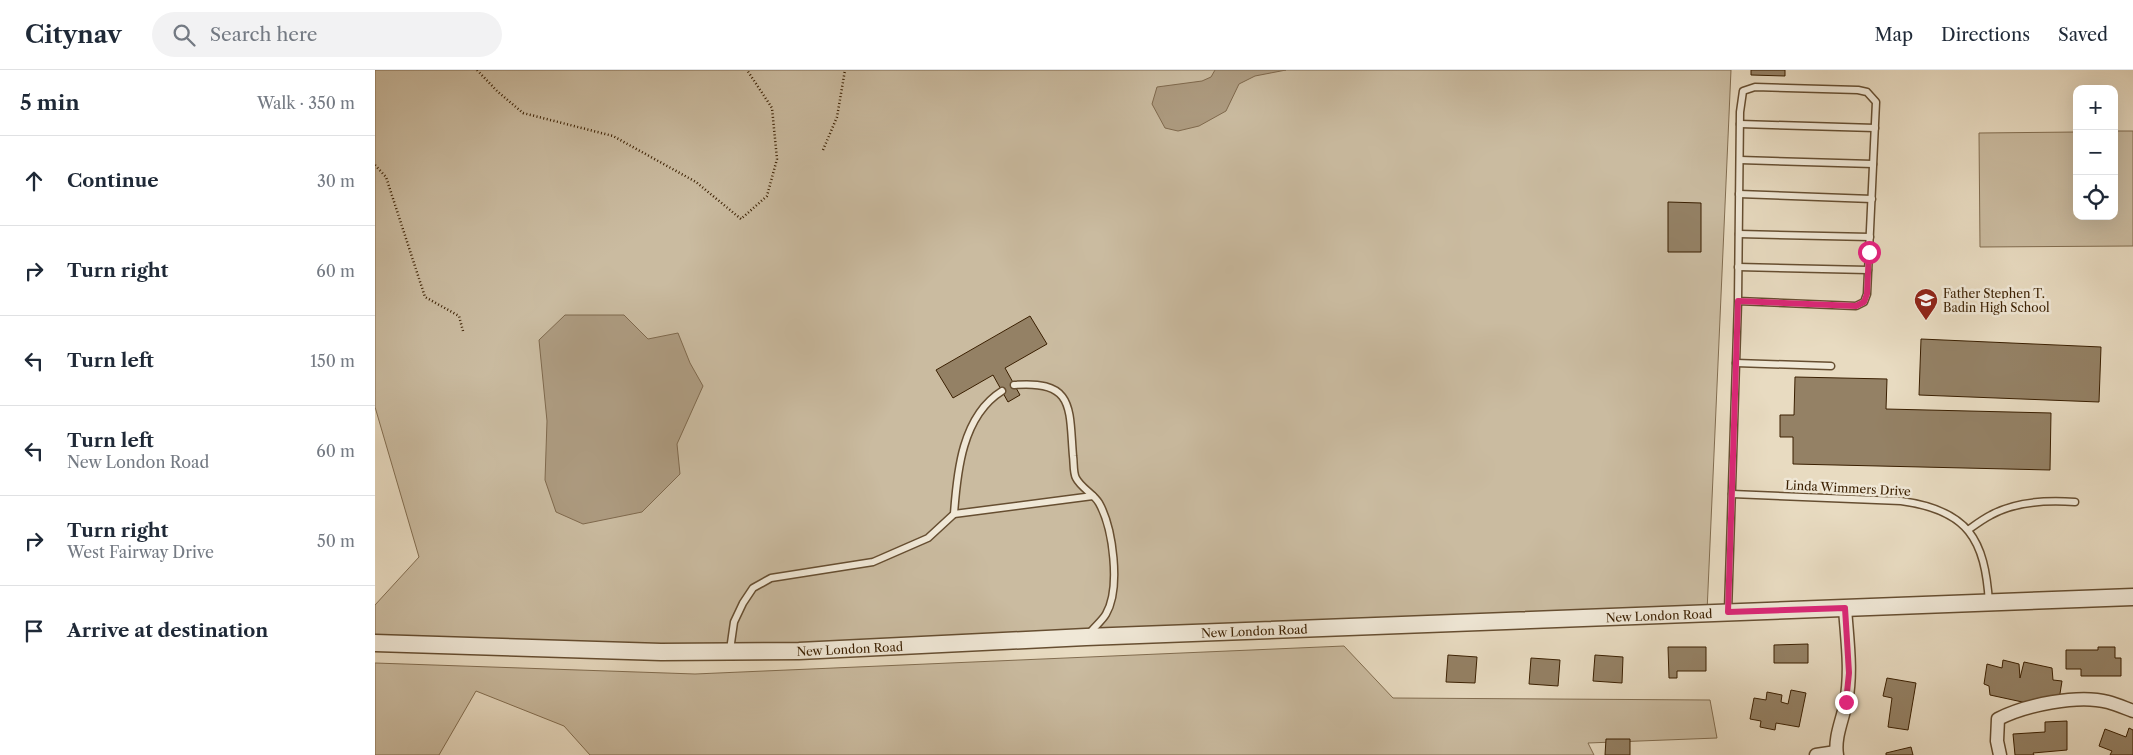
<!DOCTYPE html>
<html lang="en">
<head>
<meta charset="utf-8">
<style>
	:root { --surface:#fff; --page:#f2f2f3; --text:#1f2937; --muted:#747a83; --line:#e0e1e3 }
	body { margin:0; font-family:"Libre Caslon Text",serif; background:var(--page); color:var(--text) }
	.controls { position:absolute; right:15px; top:15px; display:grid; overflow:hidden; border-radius:10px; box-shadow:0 5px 20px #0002 }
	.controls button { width:45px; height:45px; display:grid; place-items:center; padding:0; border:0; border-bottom:1px solid var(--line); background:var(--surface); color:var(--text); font:25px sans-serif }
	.stop { position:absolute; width:15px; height:15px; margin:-11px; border:4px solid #db2777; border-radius:50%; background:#fff }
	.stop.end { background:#db2777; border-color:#fff; box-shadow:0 1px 5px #0008 }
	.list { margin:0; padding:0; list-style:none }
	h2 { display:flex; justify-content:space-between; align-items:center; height:65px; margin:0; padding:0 20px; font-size:21px }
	h2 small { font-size:16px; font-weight:400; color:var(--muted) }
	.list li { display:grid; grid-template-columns:32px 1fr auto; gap:15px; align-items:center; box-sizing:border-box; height:90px; padding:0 20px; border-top:1px solid var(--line) }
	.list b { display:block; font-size:19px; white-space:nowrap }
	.list p { margin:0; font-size:16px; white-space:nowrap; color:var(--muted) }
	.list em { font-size:16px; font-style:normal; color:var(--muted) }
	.icon { flex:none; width:28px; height:28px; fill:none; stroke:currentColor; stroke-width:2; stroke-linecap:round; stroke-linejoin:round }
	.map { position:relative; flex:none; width:1758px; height:685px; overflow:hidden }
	header { display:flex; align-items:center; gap:30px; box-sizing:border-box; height:70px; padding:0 25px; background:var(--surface); border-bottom:1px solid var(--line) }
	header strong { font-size:24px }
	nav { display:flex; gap:28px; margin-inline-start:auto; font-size:18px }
	.search { width:350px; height:45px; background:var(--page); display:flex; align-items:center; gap:12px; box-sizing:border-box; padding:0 18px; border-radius:28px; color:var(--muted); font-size:19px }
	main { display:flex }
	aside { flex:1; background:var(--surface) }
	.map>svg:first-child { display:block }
	.green { fill:#cabba0; stroke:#826d50 }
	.water { fill:#ad9b80; stroke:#7f694d }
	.building { fill:#948165; stroke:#3a1f01 }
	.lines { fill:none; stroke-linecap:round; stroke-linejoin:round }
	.service-casing { stroke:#664e31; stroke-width:9 }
	.minor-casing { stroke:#664e31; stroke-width:15 }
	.tertiary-casing { stroke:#664e31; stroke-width:19 }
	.path { stroke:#3a1f01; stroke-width:2.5; stroke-dasharray:1 2.5; stroke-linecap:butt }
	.service { stroke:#f0e8d7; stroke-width:6 }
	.minor { stroke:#f0e8d7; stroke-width:12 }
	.tertiary { stroke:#f0e8d7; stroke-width:16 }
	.route { stroke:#db2777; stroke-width:6 }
	.labels { text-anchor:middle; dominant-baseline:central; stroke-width:5; stroke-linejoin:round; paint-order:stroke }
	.poi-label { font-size:12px; fill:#3a1f01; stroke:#f0e8d7; text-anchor:start }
	.street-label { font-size:12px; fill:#3a1f01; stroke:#f0e8d7 }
</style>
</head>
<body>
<header>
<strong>Citynav</strong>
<div class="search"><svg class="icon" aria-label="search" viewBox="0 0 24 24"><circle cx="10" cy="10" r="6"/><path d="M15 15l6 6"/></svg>Search here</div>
<nav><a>Map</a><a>Directions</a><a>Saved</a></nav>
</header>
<main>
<aside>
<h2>5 min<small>Walk · 350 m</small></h2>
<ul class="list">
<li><svg class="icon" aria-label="ahead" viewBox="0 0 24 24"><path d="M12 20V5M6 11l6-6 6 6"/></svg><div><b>Continue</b></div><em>30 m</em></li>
<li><svg class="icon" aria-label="right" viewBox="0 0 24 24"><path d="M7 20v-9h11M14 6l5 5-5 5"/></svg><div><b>Turn right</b></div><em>60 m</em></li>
<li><svg class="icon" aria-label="left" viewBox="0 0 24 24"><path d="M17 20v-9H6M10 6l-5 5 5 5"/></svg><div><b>Turn left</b></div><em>150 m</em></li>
<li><svg class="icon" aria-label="left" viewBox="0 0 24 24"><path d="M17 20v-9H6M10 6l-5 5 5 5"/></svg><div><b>Turn left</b><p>New London Road</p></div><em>60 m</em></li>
<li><svg class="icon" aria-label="right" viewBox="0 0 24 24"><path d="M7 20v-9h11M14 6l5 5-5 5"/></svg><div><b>Turn right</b><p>West Fairway Drive</p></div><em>50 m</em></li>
<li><svg class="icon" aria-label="arrive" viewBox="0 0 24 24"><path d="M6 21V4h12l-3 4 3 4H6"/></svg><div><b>Arrive at destination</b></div></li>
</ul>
</aside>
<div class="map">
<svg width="1758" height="685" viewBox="0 0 1758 685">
	<rect width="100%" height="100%" fill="#e8dbc1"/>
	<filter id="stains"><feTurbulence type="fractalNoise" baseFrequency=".004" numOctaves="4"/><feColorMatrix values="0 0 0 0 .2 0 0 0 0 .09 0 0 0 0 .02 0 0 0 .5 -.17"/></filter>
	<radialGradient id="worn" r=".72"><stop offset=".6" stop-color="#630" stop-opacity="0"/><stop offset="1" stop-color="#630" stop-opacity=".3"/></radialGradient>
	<g class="green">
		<polygon points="0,0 1356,0 1332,542 424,581 0,573 0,535 44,487 0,337"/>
		<polygon points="1739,61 1758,61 1758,176 1605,177 1604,63 1702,62 1702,146 1739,146"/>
		<polygon points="969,576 1018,628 1335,630 1342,668 1213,673 1219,685 215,685 189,656 101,621 64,685 0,685 0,593 320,604"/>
	</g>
	<g class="water">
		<polygon points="840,0 911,0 880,6 864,14 851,41 824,56 803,61 790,58 777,34 782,17 827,11 836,7"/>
		<polygon points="190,245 249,245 273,269 303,263 315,293 328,316 302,374 305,404 267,442 208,454 181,442 170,410 172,351 164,270"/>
	</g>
	<g class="building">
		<polygon points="1376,0 1410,0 1410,6 1376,5"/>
		<polygon points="1293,132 1326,133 1326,182 1293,182"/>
		<polygon points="655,246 672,274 630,298 645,325 633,332 618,305 578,328 561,300"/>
		<polygon points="1546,269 1726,277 1724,332 1544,325"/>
		<polygon points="1420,307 1512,309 1511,339 1676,343 1675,400 1418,394 1418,367 1405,367 1405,345 1419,345"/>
		<polygon points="1433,574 1433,593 1399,593 1399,575"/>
		<polygon points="1293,577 1331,577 1331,601 1302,601 1302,608 1294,608"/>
		<polygon points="1723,577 1740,577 1740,588 1746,588 1746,606 1706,606 1706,599 1691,599 1691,580 1723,580"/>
		<polygon points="1073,585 1102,587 1100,613 1071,612"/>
		<polygon points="1220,585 1248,587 1247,613 1218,611"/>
		<polygon points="1156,588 1185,590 1183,616 1154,614"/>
		<polygon points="1628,590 1644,594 1645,608 1649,592 1677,598 1678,610 1687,611 1684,630 1652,633 1615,625 1614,616 1609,614 1612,594 1627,598"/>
		<polygon points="1512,608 1541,613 1533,660 1513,657 1517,628 1508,626"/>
		<polygon points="1416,620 1431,623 1424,657 1401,653 1400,660 1385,657 1386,651 1375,649 1379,628 1391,630 1392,622 1407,625 1406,632 1413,634"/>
		<polygon points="1692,651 1692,680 1658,683 1659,685 1640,685 1638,664 1670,662 1670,652"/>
		<polygon points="1754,658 1758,660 1758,685 1735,685 1737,681 1724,676 1730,659 1751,667"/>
		<polygon points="1231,669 1255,669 1255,685 1230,685"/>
		<polygon points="1536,677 1538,685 1511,685 1511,683"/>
	</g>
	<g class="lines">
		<g class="service-casing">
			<g id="service">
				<polyline points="1365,54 1500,58"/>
				<polyline points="1365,90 1498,94"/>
				<polyline points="1364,124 1497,129"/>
				<polyline points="1364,164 1495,167"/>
				<polyline points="1363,197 1493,200"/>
				<polyline points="1361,293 1456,296"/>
				<path d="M639,315C700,310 694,338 698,386C699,392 698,403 701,408C706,418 719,424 724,433C738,458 746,518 731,544C727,551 719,557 714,564"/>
				<path d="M1357,424L1526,431C1593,440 1610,469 1614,533"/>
				<polyline points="579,444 718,426"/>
				<path d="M1593,460C1600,455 1608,449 1616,445C1641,431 1672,430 1700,432"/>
				<polyline points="1353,541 1363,231 1365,42 1368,21 1380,17 1483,20 1492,22 1501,32 1492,224 1489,232 1481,236 1363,231"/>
				<path d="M355,580L359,552L368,533L378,518L396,508L498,492L553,468L579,444C582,402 587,346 627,321"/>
			</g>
		</g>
		<g class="minor-casing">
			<g id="minor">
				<polyline points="1441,685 1461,682"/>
				<path d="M1462,685C1459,667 1468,649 1471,632C1477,601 1472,569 1470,538"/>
				<path d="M1625,685L1622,671L1623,649C1650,635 1703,624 1733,632C1741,634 1750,638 1758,641"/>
			</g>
		</g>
		<g class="tertiary-casing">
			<g id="tertiary">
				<path id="s1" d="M0,573L286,582L424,581L711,567L1758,527"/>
			</g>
		</g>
		<g class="path">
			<polyline points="102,0 122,21 148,43 238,66 321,112 366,149 392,126 402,89 397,38 372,0"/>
			<polyline points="448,80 462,47 470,0"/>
			<polyline points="0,95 11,107 50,227 84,246 88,261"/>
		</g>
		<use href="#service" class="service"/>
		<use href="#minor" class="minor"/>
		<use href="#tertiary" class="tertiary"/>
	</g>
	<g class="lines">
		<polyline class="route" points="1471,632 1474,603 1470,538 1353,542 1363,231 1481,236 1489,232 1492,224 1494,182"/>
	</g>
	<defs>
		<g id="school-pin" transform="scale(1.25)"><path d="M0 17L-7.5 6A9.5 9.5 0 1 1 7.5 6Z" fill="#8f2418" stroke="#f0e8d7"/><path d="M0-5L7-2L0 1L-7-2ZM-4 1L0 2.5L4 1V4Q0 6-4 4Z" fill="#fff"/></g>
	</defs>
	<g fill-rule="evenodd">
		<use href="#school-pin" x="1551" y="230"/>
	</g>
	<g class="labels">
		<g class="poi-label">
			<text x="1568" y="223">Father Stephen T.<tspan x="1568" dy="14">Badin High School</tspan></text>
		</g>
		<g class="street-label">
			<text transform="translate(1473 418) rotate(3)">Linda Wimmers Drive</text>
			<text stroke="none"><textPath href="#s1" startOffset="1285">New London Road</textPath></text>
			<text stroke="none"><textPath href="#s1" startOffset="880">New London Road</textPath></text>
			<text stroke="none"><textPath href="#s1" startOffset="475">New London Road</textPath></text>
		</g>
	</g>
	<rect width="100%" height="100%" filter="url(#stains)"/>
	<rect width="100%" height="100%" fill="url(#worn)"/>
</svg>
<div class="controls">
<button>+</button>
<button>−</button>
<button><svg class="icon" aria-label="locate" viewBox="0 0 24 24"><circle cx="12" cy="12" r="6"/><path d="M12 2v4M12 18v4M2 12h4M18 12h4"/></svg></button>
</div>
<div class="stop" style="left:1494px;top:182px"></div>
<div class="stop end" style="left:1471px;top:632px"></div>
</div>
</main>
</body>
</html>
